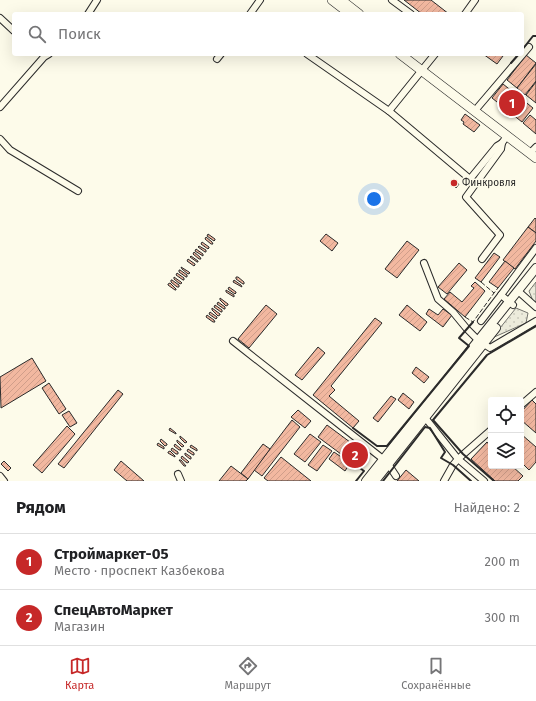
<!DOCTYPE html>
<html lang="ru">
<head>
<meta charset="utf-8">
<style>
	:root { --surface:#fff; --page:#f6f6f6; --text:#202124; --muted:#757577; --line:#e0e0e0; --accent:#c62828 }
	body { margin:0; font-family:"Fira Sans",sans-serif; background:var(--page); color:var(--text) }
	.controls { position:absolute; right:12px; bottom:12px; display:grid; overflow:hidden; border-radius:4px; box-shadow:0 4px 16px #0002 }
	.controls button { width:36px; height:36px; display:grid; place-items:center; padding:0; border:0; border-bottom:1px solid var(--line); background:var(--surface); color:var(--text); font:20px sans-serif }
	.you { position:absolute; left:374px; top:199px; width:14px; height:14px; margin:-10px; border:3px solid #fff; border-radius:50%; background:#1a73e8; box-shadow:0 0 0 6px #1a73e833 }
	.badge { display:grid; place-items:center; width:26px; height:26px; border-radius:50%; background:var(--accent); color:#fff; font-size:13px; font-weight:700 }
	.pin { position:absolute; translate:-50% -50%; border:2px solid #fff; box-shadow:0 1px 4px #0006 }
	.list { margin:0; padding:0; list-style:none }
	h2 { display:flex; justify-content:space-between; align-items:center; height:52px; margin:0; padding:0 16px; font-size:17px }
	h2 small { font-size:13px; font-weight:400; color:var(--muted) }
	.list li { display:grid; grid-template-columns:26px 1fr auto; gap:12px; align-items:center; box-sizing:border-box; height:56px; padding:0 16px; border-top:1px solid var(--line) }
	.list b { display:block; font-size:15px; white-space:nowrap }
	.list p { margin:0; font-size:13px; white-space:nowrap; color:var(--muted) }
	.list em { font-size:13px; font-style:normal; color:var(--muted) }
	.icon { flex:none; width:22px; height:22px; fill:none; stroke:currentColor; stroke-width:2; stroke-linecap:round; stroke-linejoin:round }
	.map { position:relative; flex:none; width:536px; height:481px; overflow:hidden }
	.search { position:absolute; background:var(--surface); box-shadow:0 4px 16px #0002; left:12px; right:12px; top:12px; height:44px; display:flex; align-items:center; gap:10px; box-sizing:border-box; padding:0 14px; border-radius:4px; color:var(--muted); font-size:15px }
	.sheet { height:164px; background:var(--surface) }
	nav { display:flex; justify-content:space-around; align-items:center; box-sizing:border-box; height:56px; border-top:1px solid var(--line); background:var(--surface); font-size:11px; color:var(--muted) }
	nav a { display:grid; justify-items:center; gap:2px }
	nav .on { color:var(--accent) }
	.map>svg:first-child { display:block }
	.green { fill:url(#green-dots); stroke:#74746e }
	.building { fill:url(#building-hatch); stroke:#2b2b2b }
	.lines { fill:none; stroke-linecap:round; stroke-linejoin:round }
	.minor-casing { stroke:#2b2b2b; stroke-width:8 }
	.major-casing { stroke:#2b2b2b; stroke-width:10 }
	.highway-casing { stroke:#2b2b2b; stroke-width:10 }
	.minor { stroke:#fdfbea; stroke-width:6 }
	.major { stroke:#fdfbea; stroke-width:8 }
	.highway { stroke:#fdfbea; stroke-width:9 }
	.fence { stroke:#2b2b2b; stroke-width:1; stroke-dasharray:5 2; stroke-linecap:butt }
	.wall { stroke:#2b2b2b; stroke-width:2 }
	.poi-dot { fill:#c62828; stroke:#fdfbea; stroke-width:1.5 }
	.labels { text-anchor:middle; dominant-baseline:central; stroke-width:3; stroke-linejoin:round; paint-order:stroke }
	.poi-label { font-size:10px; fill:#2b2b2b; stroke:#fdfbea; text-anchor:start }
</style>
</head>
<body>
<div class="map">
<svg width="536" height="481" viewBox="0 0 536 481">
	<defs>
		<pattern id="green-dots" width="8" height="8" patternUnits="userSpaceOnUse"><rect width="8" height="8" fill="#ecebdb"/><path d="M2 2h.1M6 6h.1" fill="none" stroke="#cbcabc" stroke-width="1.8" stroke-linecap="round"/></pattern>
		<pattern id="building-hatch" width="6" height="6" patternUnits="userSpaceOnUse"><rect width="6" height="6" fill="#f2b8a0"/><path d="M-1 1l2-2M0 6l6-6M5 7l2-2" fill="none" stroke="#d09e8a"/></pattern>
	</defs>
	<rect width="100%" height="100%" fill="#fdfbea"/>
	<g class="green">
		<polygon points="536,282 536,302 533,301 529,291"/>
		<polygon points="516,308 528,313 526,323 492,338"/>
	</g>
	<g class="building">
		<polygon points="404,0 431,0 449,14 422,14"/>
		<polygon points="483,54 501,54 503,56 497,64"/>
		<polygon points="526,55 536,63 517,88 507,80"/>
		<polygon points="536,64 536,81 525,95 517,88"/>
		<polygon points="536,82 536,103 526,95"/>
		<polygon points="503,84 533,108 522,122 492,98"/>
		<polygon points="465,114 480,125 474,132 463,124 464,122 461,120"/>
		<polygon points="530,115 536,120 536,134 523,123"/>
		<polygon points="453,179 459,184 456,188 450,182"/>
		<polygon points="535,218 536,219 536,233 528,227"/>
		<polygon points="528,227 536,233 536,241 515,269 503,260"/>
		<polygon points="208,234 215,239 215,240 214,241 207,236"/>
		<polygon points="326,234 338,243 332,251 320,241"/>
		<polygon points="206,237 212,242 213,244 211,244 205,239"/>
		<polygon points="407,241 419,250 397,278 385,269"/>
		<polygon points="202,242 209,247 209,248 208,249 201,244"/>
		<polygon points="199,246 206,250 206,252 205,252 198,247"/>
		<polygon points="196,249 203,254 203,256 195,251"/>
		<polygon points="194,252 200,257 201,259 199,259 193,254"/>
		<polygon points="494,253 500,257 481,282 475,278"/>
		<polygon points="191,256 198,261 198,262 197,262 190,257"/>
		<polygon points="188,259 195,264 195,265 194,266 187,261"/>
		<polygon points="505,261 514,268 498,288 489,282"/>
		<polygon points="459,263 467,270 447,294 438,287"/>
		<polygon points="181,267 189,272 190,273 188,274 182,269"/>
		<polygon points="180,270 187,275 187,277 186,277 179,272 179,270"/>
		<polygon points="177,273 184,278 184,280 183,280 176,275"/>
		<polygon points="174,277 181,282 182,283 180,284 174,279"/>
		<polygon points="238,277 244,282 244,284 243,284 236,279 236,277"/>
		<polygon points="172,280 179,285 179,287 177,287 171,282 171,280"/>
		<polygon points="234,280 241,285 242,287 233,282"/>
		<polygon points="475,282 485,291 465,317 444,299 450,292 462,302 474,288 471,286"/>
		<polygon points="170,283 176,289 176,290 175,290 168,285 168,284"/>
		<polygon points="229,287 236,292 236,293 235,294 228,289"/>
		<polygon points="226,290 234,295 234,297 226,292"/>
		<polygon points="220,298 228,304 228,305 226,306 220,300"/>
		<polygon points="218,302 225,307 225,309 224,309 217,304"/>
		<polygon points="215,305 222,310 222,312 221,312 214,307"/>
		<polygon points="266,305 277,314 249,348 238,339"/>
		<polygon points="407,305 427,322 420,331 399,315"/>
		<polygon points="212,308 220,314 220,315 218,316 212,310"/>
		<polygon points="429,309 438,315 443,309 452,315 443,327 426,314"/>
		<polygon points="210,312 217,317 217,318 216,319 209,314"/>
		<polygon points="207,315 214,320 215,322 213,322 206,317"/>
		<polygon points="375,318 382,323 331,386 335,390 329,396 359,421 353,428 313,395"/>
		<polygon points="318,347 325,353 302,380 295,375"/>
		<polygon points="32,358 46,381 1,408 0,377"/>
		<polygon points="416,367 429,377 424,383 412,373"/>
		<polygon points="49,383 66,409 59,414 42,388"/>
		<polygon points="118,390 123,394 64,468 58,464"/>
		<polygon points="403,393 414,402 409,409 398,400"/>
		<polygon points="391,396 396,399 378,422 373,418"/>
		<polygon points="532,400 536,404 536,433 521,420 521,412"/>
		<polygon points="298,410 311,421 305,428 291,417"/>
		<polygon points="69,411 77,423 70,427 62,415"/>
		<polygon points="292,420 300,427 262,476 254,470"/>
		<polygon points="327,425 362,451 353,463 318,437"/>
		<polygon points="67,426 75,434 42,473 33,465"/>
		<polygon points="170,428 176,433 176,434 169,430"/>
		<polygon points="310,434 321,442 305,462 294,454"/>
		<polygon points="521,434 536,447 536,462 529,470 521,462"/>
		<polygon points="180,436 186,441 187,442 185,443 180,438"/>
		<polygon points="161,439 167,444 167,445 165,446 160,441"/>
		<polygon points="177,440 183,445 184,446 182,447 177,442"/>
		<polygon points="487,442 491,447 491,466 512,466 523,476 518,481 495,481 471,459"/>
		<polygon points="158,443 164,447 164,449 157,445"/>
		<polygon points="175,444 181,449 181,450 179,450 174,446"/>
		<polygon points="263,444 270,449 248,479 241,473"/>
		<polygon points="191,445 197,449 197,451 190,447"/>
		<polygon points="323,445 332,451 317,471 308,465"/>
		<polygon points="172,448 178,452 178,454 176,454 171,450"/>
		<polygon points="188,449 194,453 194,455 193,455 187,451"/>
		<polygon points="170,451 175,456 175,457 168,453 168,452"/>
		<polygon points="334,452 350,463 345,471 329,459"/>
		<polygon points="185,453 191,457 191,459 190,459 185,455"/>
		<polygon points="182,456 188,461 189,462 187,463 181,458"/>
		<polygon points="281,457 311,481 268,481 264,478"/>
		<polygon points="179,460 181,460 186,466 184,466"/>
		<polygon points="4,461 11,468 8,471 1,464"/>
		<polygon points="121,461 144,481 127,481 114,470"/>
		<polygon points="231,466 248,479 246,481 219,481"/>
		<polygon points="406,470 419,481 397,481"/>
	</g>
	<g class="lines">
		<g class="minor-casing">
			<g id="minor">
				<polyline points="392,0 411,14"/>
				<polyline points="88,14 97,0"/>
				<polyline points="250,14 260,0"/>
				<polyline points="465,14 475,0"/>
				<polyline points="0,18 14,31"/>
				<polyline points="307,54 389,111 435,54"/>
				<polyline points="217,59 221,54"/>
				<polyline points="0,107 44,57 49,54"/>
				<polyline points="478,107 529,47"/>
				<polyline points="389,111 470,179 497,146 502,143 507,136"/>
				<polyline points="0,139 10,150 78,191"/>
				<polyline points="533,150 536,147"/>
				<polyline points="482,259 500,235 466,197 501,149 502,143"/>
				<polyline points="424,263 438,299 453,312 467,329 479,341 490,348 536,321"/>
				<polyline points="518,291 536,307"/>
				<polyline points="513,305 501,295 536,248"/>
				<polyline points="481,321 501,295"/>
				<polyline points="233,341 383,459 388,464 396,476"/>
				<polyline points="521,405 536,392"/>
				<polyline points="423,415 458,459 484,481"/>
				<polyline points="178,474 181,481"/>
				<polyline points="0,476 4,481"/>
				<polyline points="444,481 453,465 458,459 491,430"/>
			</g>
		</g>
		<g class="major-casing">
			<g id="major">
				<polyline points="366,481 536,268"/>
				<polyline points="375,481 496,328"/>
			</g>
		</g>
		<g class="highway-casing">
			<g id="highway">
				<polyline points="332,0 345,10"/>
				<polyline points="341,0 359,14"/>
				<polyline points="400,54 536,158"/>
			</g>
		</g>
		<use href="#minor" class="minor"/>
		<use href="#major" class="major"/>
		<use href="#highway" class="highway"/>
		<g class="fence">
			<polyline points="481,282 494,293 498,288"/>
			<polyline points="465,317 473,322 494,293"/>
		</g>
		<g class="wall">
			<polyline points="522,50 533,36 536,36"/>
			<polyline points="511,63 519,54"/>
			<polyline points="353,428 377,446 387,446 469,346 459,338 473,322"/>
			<polyline points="353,463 364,471 356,481"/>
			<polyline points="383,481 425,427 430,428 445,452 441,458 453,465 471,481"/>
			<polyline points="494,481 463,454 433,420 487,355 536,326"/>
		</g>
	</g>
	<circle class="poi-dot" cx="454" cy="183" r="4"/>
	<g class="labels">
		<g class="poi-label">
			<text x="462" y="183">Финкровля</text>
		</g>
	</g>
</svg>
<div class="controls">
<button><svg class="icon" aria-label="locate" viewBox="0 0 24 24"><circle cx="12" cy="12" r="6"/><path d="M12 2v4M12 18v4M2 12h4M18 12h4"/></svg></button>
<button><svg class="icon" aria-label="layers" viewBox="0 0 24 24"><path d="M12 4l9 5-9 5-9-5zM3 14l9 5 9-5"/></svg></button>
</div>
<div class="you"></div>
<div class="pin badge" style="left:512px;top:103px">1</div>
<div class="pin badge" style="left:355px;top:455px">2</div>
<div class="search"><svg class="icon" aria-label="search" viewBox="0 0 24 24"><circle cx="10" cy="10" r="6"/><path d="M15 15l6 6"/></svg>Поиск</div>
</div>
<section class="sheet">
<h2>Рядом<small>Найдено: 2</small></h2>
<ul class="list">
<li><span class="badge">1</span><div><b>Строймаркет-05</b><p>Место · проспект Казбекова</p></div><em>200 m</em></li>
<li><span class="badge">2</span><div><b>СпецАвтоМаркет</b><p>Магазин</p></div><em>300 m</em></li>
</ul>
</section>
<nav>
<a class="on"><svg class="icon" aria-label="map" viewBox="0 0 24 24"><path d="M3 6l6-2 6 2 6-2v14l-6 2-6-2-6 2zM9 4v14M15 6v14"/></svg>Карта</a>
<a><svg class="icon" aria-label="directions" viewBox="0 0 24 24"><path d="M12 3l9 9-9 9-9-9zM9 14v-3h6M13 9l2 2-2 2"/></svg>Маршрут</a>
<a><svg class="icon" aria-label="saved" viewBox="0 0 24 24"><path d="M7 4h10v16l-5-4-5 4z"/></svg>Сохранённые</a>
</nav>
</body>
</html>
